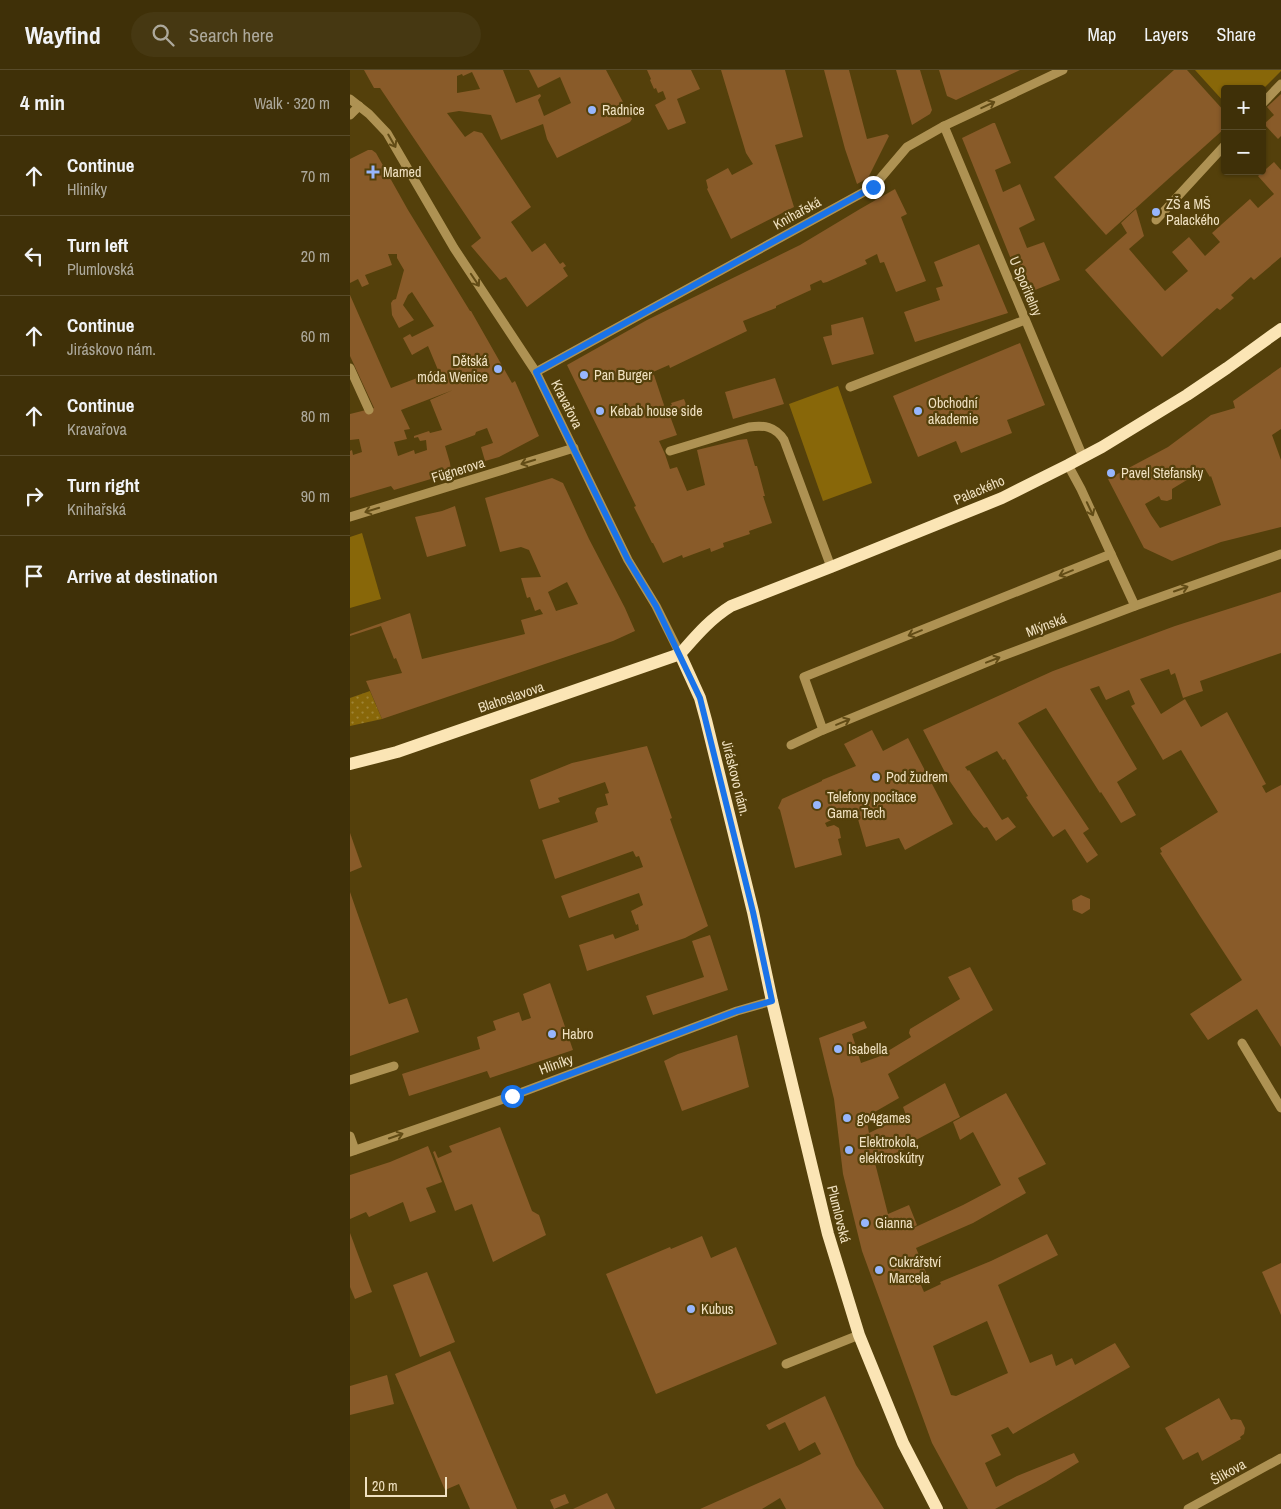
<!DOCTYPE html>
<html lang="en">
<head>
<meta charset="utf-8">
<style>
	:root { --surface:#3f3008; --page:#463812; --text:#f1f3f6; --muted:#ada99c; --line:#584b29 }
	body { margin:0; font-family:"Archivo Narrow",sans-serif; background:var(--page); color:var(--text) }
	.controls { position:absolute; right:15px; top:15px; display:grid; overflow:hidden; border-radius:5px; box-shadow:0 1px 4px #0004 }
	.controls button { width:45px; height:45px; display:grid; place-items:center; padding:0; border:0; border-bottom:1px solid var(--line); background:var(--surface); color:var(--text); font:25px sans-serif }
	.scale { position:absolute; left:15px; bottom:12px; width:82px; box-sizing:border-box; padding-left:5px; border:2px solid #f0e1c1; border-top:0; font-size:14px; line-height:18px; white-space:nowrap; color:#f0e1c1; -webkit-text-stroke:4px #54400b; paint-order:stroke }
	.stop { position:absolute; width:15px; height:15px; margin:-11px; border:4px solid #1a73e8; border-radius:50%; background:#fff }
	.stop.end { background:#1a73e8; border-color:#fff; box-shadow:0 1px 5px #0008 }
	.list { margin:0; padding:0; list-style:none }
	h2 { display:flex; justify-content:space-between; align-items:center; height:65px; margin:0; padding:0 20px; font-size:21px }
	h2 small { font-size:16px; font-weight:400; color:var(--muted) }
	.list li { display:grid; grid-template-columns:32px 1fr auto; gap:15px; align-items:center; box-sizing:border-box; height:80px; padding:0 20px; border-top:1px solid var(--line) }
	.list b { display:block; font-size:19px; white-space:nowrap }
	.list p { margin:0; font-size:16px; white-space:nowrap; color:var(--muted) }
	.list em { font-size:16px; font-style:normal; color:var(--muted) }
	.icon { flex:none; width:28px; height:28px; fill:none; stroke:currentColor; stroke-width:2; stroke-linecap:round; stroke-linejoin:round }
	.map { position:relative; flex:none; width:931px; height:1439px; overflow:hidden }
	header { display:flex; align-items:center; gap:30px; box-sizing:border-box; height:70px; padding:0 25px; background:var(--surface); border-bottom:1px solid var(--line) }
	header strong { font-size:24px }
	nav { display:flex; gap:28px; margin-inline-start:auto; font-size:18px }
	.search { width:350px; height:45px; background:var(--page); display:flex; align-items:center; gap:12px; box-sizing:border-box; padding:0 18px; border-radius:28px; color:var(--muted); font-size:19px }
	main { display:flex }
	aside { flex:1; background:var(--surface) }
	.map>svg:first-child { display:block }
	.grass { fill:url(#grass-dots) }
	.pitch { fill:#886709 }
	.building { fill:#895b29; fill-rule:evenodd }
	.lines { fill:none; stroke-linecap:round; stroke-linejoin:round }
	.minor { stroke:#ae9253; stroke-width:9 }
	.major { stroke:#fbe5b5; stroke-width:12 }
	.oneway { stroke:#624c16 }
	.route { stroke:#1a73e8; stroke-width:6 }
	.poi-dot { fill:#97b6fd; stroke:#54400b; stroke-width:2 }
	.labels { text-anchor:middle; dominant-baseline:central; stroke-width:4.5; stroke-linejoin:round; paint-order:stroke }
	.poi-label { font-size:14px; fill:#f0e1c1; stroke:#54400b; text-anchor:start }
	.street-label { font-size:14px; fill:#f0e1c1; stroke:#54400b }
</style>
</head>
<body>
<header>
<strong>Wayfind</strong>
<div class="search"><svg class="icon" aria-label="search" viewBox="0 0 24 24"><circle cx="10" cy="10" r="6"/><path d="M15 15l6 6"/></svg>Search here</div>
<nav><a>Map</a><a>Layers</a><a>Share</a></nav>
</header>
<main>
<aside>
<h2>4 min<small>Walk · 320 m</small></h2>
<ul class="list">
<li><svg class="icon" aria-label="ahead" viewBox="0 0 24 24"><path d="M12 20V5M6 11l6-6 6 6"/></svg><div><b>Continue</b><p>Hliníky</p></div><em>70 m</em></li>
<li><svg class="icon" aria-label="left" viewBox="0 0 24 24"><path d="M17 20v-9H6M10 6l-5 5 5 5"/></svg><div><b>Turn left</b><p>Plumlovská</p></div><em>20 m</em></li>
<li><svg class="icon" aria-label="ahead" viewBox="0 0 24 24"><path d="M12 20V5M6 11l6-6 6 6"/></svg><div><b>Continue</b><p>Jiráskovo nám.</p></div><em>60 m</em></li>
<li><svg class="icon" aria-label="ahead" viewBox="0 0 24 24"><path d="M12 20V5M6 11l6-6 6 6"/></svg><div><b>Continue</b><p>Kravařova</p></div><em>80 m</em></li>
<li><svg class="icon" aria-label="right" viewBox="0 0 24 24"><path d="M7 20v-9h11M14 6l5 5-5 5"/></svg><div><b>Turn right</b><p>Knihařská</p></div><em>90 m</em></li>
<li><svg class="icon" aria-label="arrive" viewBox="0 0 24 24"><path d="M6 21V4h12l-3 4 3 4H6"/></svg><div><b>Arrive at destination</b></div></li>
</ul>
</aside>
<div class="map">
<svg width="931" height="1439" viewBox="0 0 931 1439">
	<defs>
		<pattern id="grass-dots" width="8" height="8" patternUnits="userSpaceOnUse" patternTransform="scale(1.25)"><rect width="8" height="8" fill="#886709"/><path d="M2 2h.1M6 6h.1" fill="none" stroke="#9f8436" stroke-width="1.8" stroke-linecap="round"/></pattern>
	</defs>
	<rect width="100%" height="100%" fill="#54400b"/>
	<polygon class="grass" points="20,621 32,649 0,656 0,628"/>
	<g class="pitch">
		<polygon points="845,0 931,0 931,1 912,20 875,19 875,33"/>
		<polygon points="488,316 522,413 473,431 439,334"/>
		<polygon points="12,463 31,529 0,538 0,467"/>
	</g>
	<g class="building">
		<path d="M14,0H153L166,33L190,24L191,26L188,30L194,46L221,33L210,7L188,18L179,0H256L282,49L280,52L207,88L197,69L193,54L151,70L141,45L109,41L97,43L115,67L124,61L132,63L181,137L161,152L182,182L195,173L210,194L213,192L216,196L213,198L218,206L177,237L156,207L150,210L149,209L121,176L131,168L30,18H24ZM122,2L130,19L107,23V6L112,4L113,6Z"/>
		<polygon points="297,0 341,0 350,19 327,29 336,53 318,60 305,35 316,29 313,21 308,23 306,18 304,19 300,10 301,9"/>
		<polygon points="371,0 435,0 453,67 425,75 444,137 381,169 357,119 358,118 356,110 378,98 382,105 403,94 396,83"/>
		<polygon points="474,0 499,0 517,69 537,64 539,66 518,108 507,114 495,79"/>
		<polygon points="546,0 570,0 582,40 580,44 562,55"/>
		<polygon points="589,0 670,0 606,30 597,26"/>
		<polygon points="824,0 837,0 875,42 875,58 756,165 704,107"/>
		<polygon points="931,24 931,66 928,69 914,54 924,45 917,37"/>
		<polygon points="643,53 645,53 661,93 645,100 653,122 670,114 685,150 669,158 677,178 694,172 710,210 675,224 612,68"/>
		<path d="M18,80H22L26,83L58,140L120,241H121L162,313L165,311L189,366L149,387L135,391L131,377L143,373L137,358L126,362L125,365L95,376L100,393L101,403L44,420L41,416L0,428V381L2,380L3,385L12,382L9,369L0,370V344L24,338L0,286V225L41,318L88,300L78,276L62,285L53,268L60,264L62,267L84,256L62,222L58,225L53,235L64,250L49,258L42,245L41,233L43,230L46,229L54,200L47,188V184H38L42,195L15,205L19,214L12,217L8,209L0,213V89ZM103,320L80,330L92,360L80,363L79,361L64,366V368L68,367L70,371L76,370L77,380L65,384L64,380L48,386L44,372L57,369L54,360L60,359L51,340Z"/>
		<polygon points="924,92 931,100 931,187 904,210 901,207 881,225 884,228 870,240 867,238 812,287 735,200 777,163 771,153 786,139 794,166 779,179 815,221 838,201 822,182 839,167 855,186 870,172 862,163 900,129 908,138 924,124 908,106"/>
		<polygon points="545,119 557,144 551,147 576,211 546,222 534,192 530,193 527,184 515,190 517,194 477,212 473,213 471,210 464,213 460,215 461,220 426,236 426,238 393,251 397,261 320,298 319,295 303,302 315,338 322,335 321,333 334,329 339,342 320,346 327,365 309,371 315,384 320,399 327,397 337,421 355,415 347,380 388,370 397,369 405,396 407,396 415,426 413,426 422,453 399,461 400,464 373,473 374,477 361,482 360,478 333,488 332,485 313,493 303,473 302,473 284,437 286,436 217,295 297,250 450,175 510,139"/>
		<polygon points="629,174 658,243 565,272 554,242 590,230 586,218 593,216 584,192"/>
		<polygon points="513,247 524,284 482,295 473,267 482,265 481,255"/>
		<polygon points="670,273 695,335 657,350 662,363 611,383 606,371 568,387 543,326"/>
		<path d="M931,297V359L922,365L931,390V457L871,472L822,491L794,478L758,409L818,377L861,345L885,338L883,331ZM855,399L860,407L861,406L871,435L810,458L801,445L795,434L809,426L811,430L817,431L822,429V419Z"/>
		<polygon points="425,308 434,334 383,349 375,322"/>
		<path d="M202,408L213,413L239,469L275,538L285,561L263,571L32,649L16,611L52,603L46,588L44,589L31,556L0,566V564L60,543L72,589L175,564L171,550L193,544L190,539L185,541L180,527L177,528L171,508L191,507L179,480L171,477L150,482L135,428ZM217,512L228,534L206,541L198,522Z"/>
		<polygon points="105,436 116,476 77,487 65,447 92,441"/>
		<polygon points="931,522 931,583 850,611 853,621 833,628 825,603 821,605 819,599 790,609 811,644 835,629 851,657 877,642 916,714 912,716 916,723 931,715 931,977 907,939 858,970 840,944 892,910 850,846 810,783 812,782 810,778 868,742 831,680 813,690 781,636 785,634 779,620 756,630 749,616 740,619 787,699 767,712 786,745 771,753 751,722 750,723 696,638 668,653 739,759 733,763 748,785 737,793 715,759 703,767 676,727 678,726 655,689 653,690 647,681 615,697 618,701 619,700 652,750 658,747 666,757 646,771 637,757 634,758 623,745 599,710 573,660 703,601 825,556"/>
		<polygon points="522,660 533,681 558,668 603,754 555,780 549,768 516,777 505,739 475,753 477,757 484,755 489,758 491,768 488,769 492,785 445,798 430,740 428,738 432,729 472,711 472,710 506,696 494,674"/>
		<polygon points="297,676 322,748 320,749 358,856 335,868 237,901 229,875 263,864 265,869 289,860 288,854 286,855 281,841 293,835 289,823 219,848 211,826 293,797 289,786 286,787 283,781 205,809 192,770 248,752 245,743 247,738 258,735 255,724 259,723 255,712 208,728 210,732 189,739 180,710 222,693"/>
		<polygon points="0,763 12,797 0,802"/>
		<polygon points="0,822 39,934 57,928 69,962 0,986"/>
		<polygon points="731,825 740,829 740,839 732,844 723,840 722,830"/>
		<polygon points="360,865 378,920 303,945 296,926 354,907 342,871"/>
		<path d="M620,897L643,940L538,1004L549,1028L516,1047L519,1063L556,1045L553,1037L595,1013L610,1047L566,1070L567,1073L525,1093L538,1144L559,1135L567,1155L559,1160L613,1135L651,1115L623,1062L610,1070L603,1052L656,1023L696,1094L668,1108L676,1123L623,1153L566,1178L577,1205L568,1208L574,1222L591,1214L590,1212L641,1191L697,1164L708,1185L648,1215L680,1293L702,1284L706,1296L722,1288L725,1295L765,1273L780,1297L663,1364L658,1357L641,1365L651,1385L635,1393L646,1417L667,1406L724,1383L729,1392L696,1412L645,1439H618L582,1373L512,1181L493,1104L484,1029L469,968L514,951L517,958L502,964L511,993L528,987L561,967L559,963L560,959L610,929L598,907ZM637,1251L658,1303L606,1326L601,1325L583,1276Z"/>
		<polygon points="200,913 223,980 140,1008 137,1001 59,1026 52,1004 130,979 127,967 146,960 143,951 169,942 172,951 181,948 173,924"/>
		<polygon points="387,965 399,1017 332,1041 314,991 328,984"/>
		<polygon points="150,1057 182,1141 189,1145 196,1165 143,1192 122,1134 105,1141 83,1082 85,1081 88,1088 102,1082 99,1076"/>
		<polygon points="78,1076 92,1112 76,1118 86,1142 60,1152 53,1132 19,1147 16,1142 0,1149 0,1105 40,1092"/>
		<polygon points="0,1163 22,1222 5,1229 0,1217"/>
		<polygon points="352,1166 361,1188 386,1177 427,1274 306,1324 256,1204 320,1177 321,1179"/>
		<polygon points="931,1193 931,1245 912,1202"/>
		<polygon points="77,1202 105,1272 70,1287 43,1215"/>
		<polygon points="100,1281 149,1397 167,1439 120,1439 109,1414 95,1420 45,1304"/>
		<polygon points="37,1305 44,1334 0,1345 0,1316"/>
		<polygon points="475,1326 506,1395 534,1439 436,1439 430,1428 412,1439 350,1439 451,1394 471,1384 465,1372 449,1381 435,1352 419,1360 416,1355"/>
		<polygon points="869,1328 881,1350 884,1349 891,1350 895,1358 894,1364 890,1367 891,1369 852,1391 848,1382 833,1390 815,1358"/>
		<polygon points="257,1423 265,1439 223,1439"/>
		<polygon points="215,1424 219,1433 204,1439 200,1430"/>
	</g>
	<g class="lines">
		<g class="minor">
			<polyline points="0,29 19,44 37,63 104,178 186,302 278,490 306,536 330,584"/>
			<polyline points="912,34 931,14"/>
			<polyline points="0,45 9,36"/>
			<polyline points="594,56 733,387"/>
			<polyline points="806,150 875,75"/>
			<polyline points="0,298 19,340"/>
			<polyline points="186,302 523,117 557,77 594,56 713,0"/>
			<polyline points="500,317 675,250"/>
			<path d="M320,381L399,357C414,355 425,356 434,370L481,497"/>
			<polyline points="718,395 731,419 785,536"/>
			<polyline points="0,447 224,378"/>
			<polyline points="761,484 454,607 473,660 647,588 785,536 931,484"/>
			<polyline points="441,675 473,660"/>
			<polyline points="892,973 931,1038"/>
			<polyline points="0,1010 44,996"/>
			<polyline points="0,1066 5,1080"/>
			<polyline points="0,1082 162,1026 387,941 422,931"/>
			<polyline points="436,1294 509,1265"/>
			<polyline points="838,1439 931,1388"/>
		</g>
		<g class="major">
			<polyline points="330,584 350,628 356,650 403,842 422,931 478,1164 509,1265 553,1373 587,1439"/>
			<path d="M0,694L47,682L330,584C346,566 360,549 381,536L481,497L652,428L718,395L752,377L837,325L877,298L931,259"/>
		</g>
	</g>
	<defs><path id="oneway-shaft" d="M-6 0H5M1.5-3L5.5 0L1.5 3" fill="none" stroke-width="1.6" stroke-linecap="round" stroke-linejoin="round" transform="scale(1.25)"/></defs>
	<g class="oneway">
		<use href="#oneway-shaft" transform="translate(638 35) rotate(-25)"/>
		<use href="#oneway-shaft" transform="translate(42 71) rotate(60)"/>
		<use href="#oneway-shaft" transform="translate(125 210) rotate(56)"/>
		<use href="#oneway-shaft" transform="translate(178 392) rotate(163)"/>
		<use href="#oneway-shaft" transform="translate(740 439) rotate(65)"/>
		<use href="#oneway-shaft" transform="translate(22 440) rotate(163)"/>
		<use href="#oneway-shaft" transform="translate(716 503) rotate(158)"/>
		<use href="#oneway-shaft" transform="translate(831 519) rotate(-19)"/>
		<use href="#oneway-shaft" transform="translate(565 563) rotate(158)"/>
		<use href="#oneway-shaft" transform="translate(643 590) rotate(-21)"/>
		<use href="#oneway-shaft" transform="translate(493 652) rotate(-23)"/>
		<use href="#oneway-shaft" transform="translate(46 1066) rotate(-19)"/>
	</g>
	<g class="lines">
		<polyline class="route" points="162,1026 387,941 422,931 403,842 350,628 306,536 278,490 186,302 523,117"/>
	</g>
	<g class="poi-dot">
		<circle cx="242" cy="40" r="5"/>
		<path d="M20.5 94.5h5v5h5v5h-5v5h-5v-5h-5v-5h5z"/>
		<circle cx="806" cy="142" r="5"/>
		<circle cx="148" cy="299" r="5"/>
		<circle cx="234" cy="305" r="5"/>
		<circle cx="250" cy="341" r="5"/>
		<circle cx="568" cy="341" r="5"/>
		<circle cx="761" cy="403" r="5"/>
		<circle cx="526" cy="707" r="5"/>
		<circle cx="467" cy="735" r="5"/>
		<circle cx="202" cy="964" r="5"/>
		<circle cx="488" cy="979" r="5"/>
		<circle cx="497" cy="1048" r="5"/>
		<circle cx="499" cy="1080" r="5"/>
		<circle cx="515" cy="1153" r="5"/>
		<circle cx="529" cy="1200" r="5"/>
		<circle cx="341" cy="1239" r="5"/>
	</g>
	<g class="labels">
		<g class="poi-label">
			<text x="252" y="40">Radnice</text>
			<text x="33" y="102">Mamed</text>
			<text x="816" y="134">ZŠ a MŠ<tspan x="816" dy="16">Palackého</tspan></text>
			<text x="138" y="291" text-anchor="end">Dětská<tspan x="138" dy="16">móda Wenice</tspan></text>
			<text x="244" y="305">Pan Burger</text>
			<text x="578" y="333">Obchodní<tspan x="578" dy="16">akademie</tspan></text>
			<text x="260" y="341">Kebab house side</text>
			<text x="771" y="403">Pavel Stefansky</text>
			<text x="536" y="707">Pod žudrem</text>
			<text x="477" y="727">Telefony pocitace<tspan x="477" dy="16">Gama Tech</tspan></text>
			<text x="212" y="964">Habro</text>
			<text x="498" y="979">Isabella</text>
			<text x="507" y="1048">go4games</text>
			<text x="509" y="1072">Elektrokola,<tspan x="509" dy="16">elektroskútry</tspan></text>
			<text x="525" y="1153">Gianna</text>
			<text x="539" y="1192">Cukrářství<tspan x="539" dy="16">Marcela</tspan></text>
			<text x="351" y="1239">Kubus</text>
		</g>
		<g class="street-label">
			<text transform="translate(447 143) rotate(-29)">Knihařská</text>
			<text transform="translate(676 216) rotate(67)">U Spořitelny</text>
			<text transform="translate(217 334) rotate(63)">Kravařova</text>
			<text transform="translate(108 400) rotate(-17)">Fügnerova</text>
			<text transform="translate(629 420) rotate(-23)">Palackého</text>
			<text transform="translate(696 555) rotate(-21)">Mlýnská</text>
			<text transform="translate(161 627) rotate(-19)">Blahoslavova</text>
			<text transform="translate(386 708) rotate(76)">Jiráskovo nám.</text>
			<text transform="translate(206 994) rotate(-20)">Hliníky</text>
			<text transform="translate(489 1144) rotate(76)">Plumlovská</text>
			<text transform="translate(878 1402) rotate(-29)">Šlikova</text>
		</g>
	</g>
</svg>
<div class="controls">
<button>+</button>
<button>−</button>
</div>
<div class="scale">20 m</div>
<div class="stop" style="left:162px;top:1026px"></div>
<div class="stop end" style="left:523px;top:117px"></div>
</div>
</main>
</body>
</html>
